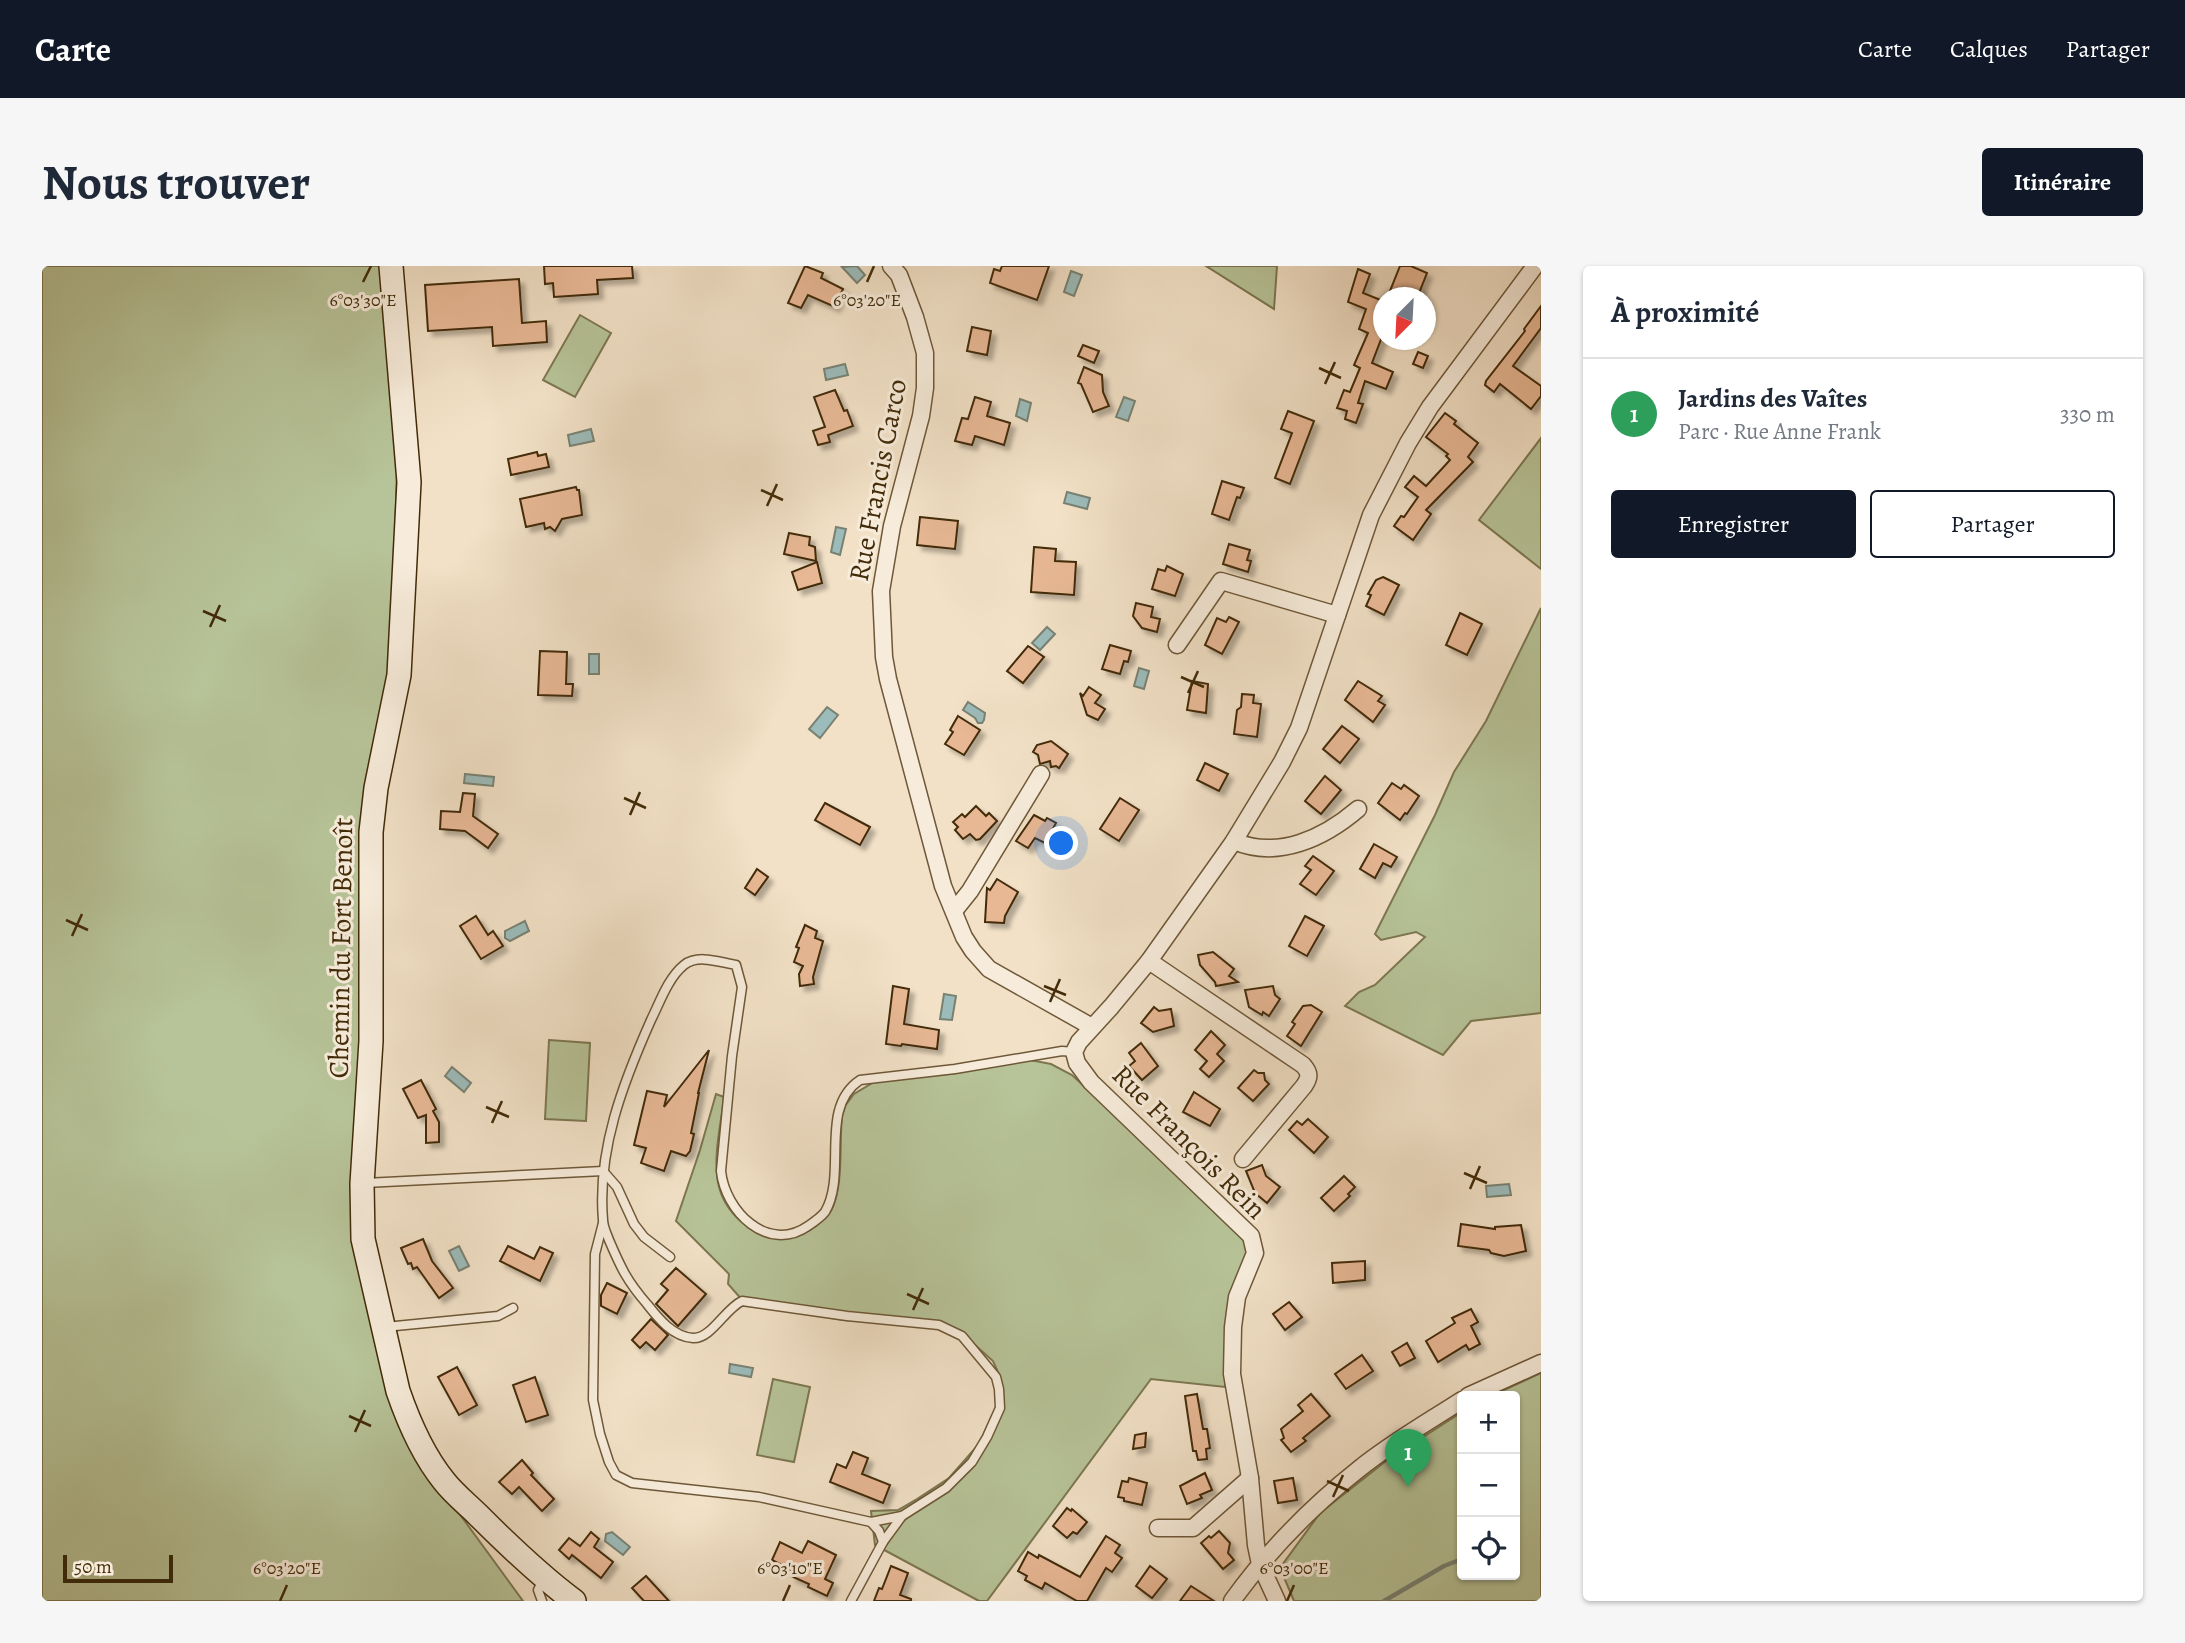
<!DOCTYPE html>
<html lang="fr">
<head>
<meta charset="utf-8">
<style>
	:root { --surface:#fff; --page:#f6f6f7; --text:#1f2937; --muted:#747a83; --line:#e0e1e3; --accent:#111827 }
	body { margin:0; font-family:Alegreya,serif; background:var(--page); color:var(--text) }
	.controls { position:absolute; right:21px; bottom:21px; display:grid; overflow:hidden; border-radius:7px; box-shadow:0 2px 5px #0004 }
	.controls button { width:63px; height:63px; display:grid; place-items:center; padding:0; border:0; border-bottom:2px solid var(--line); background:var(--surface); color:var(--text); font:35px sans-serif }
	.compass { position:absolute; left:1331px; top:21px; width:63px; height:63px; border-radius:50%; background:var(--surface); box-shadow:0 2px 5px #0004; rotate:204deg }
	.scale { position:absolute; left:21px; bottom:18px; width:110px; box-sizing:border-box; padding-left:7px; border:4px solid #422b08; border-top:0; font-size:19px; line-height:24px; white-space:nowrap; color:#422b08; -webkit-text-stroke:5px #f7ecdb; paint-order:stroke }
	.you { position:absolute; left:1020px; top:578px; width:24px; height:24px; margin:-18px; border:5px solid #fff; border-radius:50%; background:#1a73e8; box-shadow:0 0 0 10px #1a73e833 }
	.badge { display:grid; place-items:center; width:46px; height:46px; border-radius:50%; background:var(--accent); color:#fff; font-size:23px; font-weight:700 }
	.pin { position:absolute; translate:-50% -58px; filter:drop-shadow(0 2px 4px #0008) }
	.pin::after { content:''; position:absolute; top:37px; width:24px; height:21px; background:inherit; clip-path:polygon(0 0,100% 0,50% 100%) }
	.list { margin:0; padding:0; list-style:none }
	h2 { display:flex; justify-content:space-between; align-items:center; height:91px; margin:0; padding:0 28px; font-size:30px }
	h2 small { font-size:23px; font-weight:400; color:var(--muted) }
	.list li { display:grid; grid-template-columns:46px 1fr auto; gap:21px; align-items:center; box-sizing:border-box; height:112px; padding:0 28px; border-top:2px solid var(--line) }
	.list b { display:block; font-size:26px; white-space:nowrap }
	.list p { margin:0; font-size:23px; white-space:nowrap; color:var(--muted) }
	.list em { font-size:23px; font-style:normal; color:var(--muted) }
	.actions { display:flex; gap:14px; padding:21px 28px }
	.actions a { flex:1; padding:16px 0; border:2px solid var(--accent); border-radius:7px; text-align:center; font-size:24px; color:var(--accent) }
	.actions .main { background:var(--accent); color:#fff }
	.icon { flex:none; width:38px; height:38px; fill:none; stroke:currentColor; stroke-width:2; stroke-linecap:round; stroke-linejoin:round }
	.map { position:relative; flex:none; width:1499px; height:1335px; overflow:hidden; border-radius:7px }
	header { display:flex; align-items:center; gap:42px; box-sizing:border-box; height:98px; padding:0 35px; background:var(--accent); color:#fff }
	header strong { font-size:33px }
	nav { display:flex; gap:38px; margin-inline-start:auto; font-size:24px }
	.intro { display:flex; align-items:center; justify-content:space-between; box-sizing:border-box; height:168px; padding:0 42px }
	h1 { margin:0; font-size:49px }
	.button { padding:18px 32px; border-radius:7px; background:var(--accent); color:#fff; font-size:24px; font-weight:700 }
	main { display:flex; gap:42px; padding:0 42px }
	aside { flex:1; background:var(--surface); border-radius:7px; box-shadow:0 2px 5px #0004 }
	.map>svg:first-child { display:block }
	.green { fill:#b7c398; stroke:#7c7750; stroke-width:2 }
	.water { fill:#9cbcbb; stroke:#788273; stroke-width:2 }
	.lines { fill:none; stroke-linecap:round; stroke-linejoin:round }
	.stream { stroke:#788273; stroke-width:4.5 }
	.building { fill:#e8b895; stroke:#422b08; stroke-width:2; filter:url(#shadow) }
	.lane-casing { stroke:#6e5838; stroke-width:11 }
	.street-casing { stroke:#6e5838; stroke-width:19 }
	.secondary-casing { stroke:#422b08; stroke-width:26 }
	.lane { stroke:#f7ecdb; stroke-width:8 }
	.street { stroke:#f7ecdb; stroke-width:16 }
	.secondary { stroke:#f7ecdb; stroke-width:23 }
	.ticks { fill:none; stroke:#422b08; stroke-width:2.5 }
	.labels { text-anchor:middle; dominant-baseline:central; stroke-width:6; stroke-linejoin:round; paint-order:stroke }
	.street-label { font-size:28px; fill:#422b08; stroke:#f7ecdb }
	.ticks-label { font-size:18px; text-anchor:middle; fill:#422b08; stroke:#f7ecdb; stroke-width:6; stroke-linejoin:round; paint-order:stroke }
</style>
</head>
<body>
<header>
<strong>Carte</strong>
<nav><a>Carte</a><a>Calques</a><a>Partager</a></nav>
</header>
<div class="intro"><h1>Nous trouver</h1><a class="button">Itinéraire</a></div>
<main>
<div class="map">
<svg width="1499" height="1335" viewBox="0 0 1499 1335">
	<defs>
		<filter id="shadow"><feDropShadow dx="5" dy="5" stdDeviation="2" flood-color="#0004"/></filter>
	</defs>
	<rect width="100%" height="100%" fill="#f2e1c7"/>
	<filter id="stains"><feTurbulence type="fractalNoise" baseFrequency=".00286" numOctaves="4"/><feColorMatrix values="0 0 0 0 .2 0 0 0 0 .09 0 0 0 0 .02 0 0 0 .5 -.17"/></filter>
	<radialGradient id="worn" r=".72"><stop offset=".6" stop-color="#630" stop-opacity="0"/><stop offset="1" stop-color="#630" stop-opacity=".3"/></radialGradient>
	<g class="green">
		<polygon points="0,0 338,0 357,138 349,405 323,714 313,909 387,1206 481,1335 0,1335"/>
		<polygon points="1164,0 1235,0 1232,43"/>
		<polygon points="538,49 569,67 533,131 501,114"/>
		<polygon points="1499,172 1499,303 1437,254"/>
		<polygon points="1499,342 1499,747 1429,755 1401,789 1303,740 1317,726 1333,719 1383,671 1374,666 1339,674 1333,668 1393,549 1412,506 1444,455"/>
		<polygon points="507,774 548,777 544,855 503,853"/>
		<path d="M988,794L1009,798L1030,809L1210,975L1185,1045L1183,1065L1186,1086L1183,1121L1109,1113L945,1335H937L833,1279L829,1245L856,1244L875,1233L907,1212L937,1178L959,1130V1113L951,1095L932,1078L902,1063L858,1057L801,1054L702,1036L686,1018L687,1008L634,955L658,884L674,828L682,831C679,859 670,893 677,921C688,962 738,988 774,960C779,955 785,951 789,945C802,920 797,878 800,850L803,840L812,828L832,816L914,807Z"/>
		<polygon points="1499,1107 1499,1335 1252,1335 1238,1302 1278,1247 1344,1195 1420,1146 1420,1309 1473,1309 1473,1130 1449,1130"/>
		<polygon points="731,1113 768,1121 752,1196 715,1189"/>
	</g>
	<g class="water">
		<polygon points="815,0 823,9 815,17 800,1"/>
		<polygon points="1029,5 1040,9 1032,30 1022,26"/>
		<polygon points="803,98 806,109 784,114 782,103"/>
		<polygon points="1082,131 1093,135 1086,155 1074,151"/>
		<polygon points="978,133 989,137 985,155 974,150"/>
		<polygon points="549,163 552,175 528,180 526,169"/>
		<polygon points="1025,226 1048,232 1045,243 1022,237"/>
		<polygon points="794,261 804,263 798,289 789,286"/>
		<polygon points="1005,361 1013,368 998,384 990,377"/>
		<rect x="547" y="388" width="10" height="20"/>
		<polygon points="1097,402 1107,405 1102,423 1092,420"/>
		<polygon points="926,436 943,447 942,454 940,457 936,457 933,452 921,444"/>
		<polygon points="785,441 796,449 778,472 767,463"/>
		<polygon points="423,508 452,511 451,520 422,517"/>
		<polygon points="483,655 487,665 468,675 463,672 463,665"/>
		<polygon points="902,728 914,730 910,754 898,753"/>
		<polygon points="410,801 429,817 422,826 403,810"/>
		<polygon points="1467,918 1469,929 1445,931 1444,920"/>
		<polygon points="417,980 427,1000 417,1005 407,985"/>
		<polygon points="688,1098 711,1102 709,1111 687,1107"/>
		<polygon points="570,1266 588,1281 581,1289 563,1275 564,1268"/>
	</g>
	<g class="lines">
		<g class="stream">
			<polyline points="1473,1272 1475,1271"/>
			<polyline points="1342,1335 1402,1300 1420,1293"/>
		</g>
	</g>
	<g class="building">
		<polygon points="502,0 590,0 591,12 555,14 556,28 512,31 511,17 503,18"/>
		<polygon points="763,0 781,7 779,12 801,23 793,41 766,29 759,42 746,37"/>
		<polygon points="960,0 1007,0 995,34 948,17 952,3 958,5"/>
		<polygon points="1358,0 1369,0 1385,7 1375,32 1367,32 1348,25"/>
		<polygon points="1316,3 1328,8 1321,27 1341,35 1341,68 1330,97 1351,106 1344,123 1323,115 1316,137 1321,138 1314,157 1303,153 1305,145 1295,142 1302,124 1308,126 1318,102 1312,99 1326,67 1317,63 1324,43 1306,36"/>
		<polygon points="477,13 480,57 504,55 505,76 451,80 450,61 386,65 383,19"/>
		<polygon points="1499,40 1499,62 1471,100 1499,120 1499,130 1489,143 1458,118 1452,126 1443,119 1444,115 1483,65 1482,63"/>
		<polygon points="930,61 949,65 945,89 925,85"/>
		<polygon points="1041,79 1057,85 1052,97 1036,90"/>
		<polygon points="1376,86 1386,90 1381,102 1371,98"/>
		<polygon points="1042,101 1060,109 1061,126 1067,140 1051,146 1039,118 1036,117"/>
		<polygon points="793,124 802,145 805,144 811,160 786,169 788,176 776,179 771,165 783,161 772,131"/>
		<polygon points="933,131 949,136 945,150 968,157 962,179 933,170 930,179 913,175 920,152 926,153"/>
		<polygon points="1246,145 1272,155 1248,218 1233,212 1250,167 1239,163"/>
		<polygon points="1403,147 1414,155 1412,158 1436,177 1426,191 1431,196 1384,244 1389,248 1371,274 1352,260 1359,250 1362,251 1376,231 1363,221 1372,210 1384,220 1408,194 1404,190 1406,188 1384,171"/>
		<polygon points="495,186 496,190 504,188 507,201 469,209 466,193"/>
		<polygon points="1180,215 1202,222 1198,232 1195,231 1187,254 1170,248"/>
		<polygon points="534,221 535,224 537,224 540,249 520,253 513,265 508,261 503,263 502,257 484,261 478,233"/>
		<polygon points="878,251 916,255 913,283 875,279"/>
		<polygon points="747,267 768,271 767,279 773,281 774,295 742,288"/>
		<polygon points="1187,278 1208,284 1205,294 1209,295 1206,306 1181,298"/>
		<polygon points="992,281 1014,283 1013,295 1034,296 1032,329 989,326"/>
		<polygon points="775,296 780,317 756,324 750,306"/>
		<polygon points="1125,300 1141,308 1133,330 1110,323 1116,303 1123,305"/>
		<polygon points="1341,311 1357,319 1342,349 1324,340 1329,329 1326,328 1334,314"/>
		<polygon points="1094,337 1111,341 1109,351 1118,353 1115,366 1100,362 1091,350"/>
		<polygon points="1418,347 1440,358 1425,389 1404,379"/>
		<polygon points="1187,351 1197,356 1180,388 1163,379 1175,352 1184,356"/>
		<polygon points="1068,379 1089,385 1086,396 1082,395 1078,408 1060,403"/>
		<polygon points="986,380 1002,391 981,417 965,405"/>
		<polygon points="498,385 525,386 524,418 531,418 530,430 496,429"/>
		<polygon points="1150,415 1166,418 1164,447 1145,444"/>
		<polygon points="1316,415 1340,430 1336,435 1343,439 1331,456 1303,434"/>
		<polygon points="1047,421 1059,429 1053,437 1063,443 1056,454 1045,449 1038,427 1041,430"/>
		<polygon points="1200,428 1212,429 1211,437 1219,438 1215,471 1192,468 1195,444 1199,441"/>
		<polygon points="916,450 938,464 922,489 903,478 911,466 908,464"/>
		<polygon points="1300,460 1317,473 1298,497 1281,483"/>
		<polygon points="1009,475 1026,488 1017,502 1014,500 1009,501 1008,495 998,498 996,489 991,486 995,479"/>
		<polygon points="1163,497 1186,508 1177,525 1155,514"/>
		<polygon points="1283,510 1299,524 1279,548 1263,535"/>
		<polygon points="1350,517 1359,523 1362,519 1377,530 1365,548 1363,547 1358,554 1336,537"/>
		<polygon points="421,527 433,528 431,550 456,568 446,582 423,565 398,563 399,545 418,546"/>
		<polygon points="1078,532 1097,544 1077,575 1058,563"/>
		<polygon points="783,537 828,561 818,579 773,554"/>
		<polygon points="934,540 944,550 947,547 955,555 938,573 934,574 928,568 921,573 913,564 916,561 911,556 920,548 923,551"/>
		<polygon points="992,549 1003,555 1005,552 1014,557 1003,577 993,572 986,582 974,575"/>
		<polygon points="1332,578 1355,591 1349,601 1341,597 1333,612 1318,603"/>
		<polygon points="1271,590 1292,605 1274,629 1258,618 1269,604 1263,600"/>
		<polygon points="715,603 726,611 713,629 703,622"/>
		<polygon points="955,613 976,626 963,650 962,657 943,656 945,622 948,624"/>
		<polygon points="434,650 446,669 451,665 461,680 439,693 418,660"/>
		<polygon points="1263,650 1282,660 1265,690 1247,680"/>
		<polygon points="763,659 775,665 773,672 781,675 771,711 772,718 758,720 757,708 761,700 752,696 757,682 754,681"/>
		<polygon points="1171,686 1192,703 1187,710 1196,716 1174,720 1173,716 1158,699 1156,689"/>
		<polygon points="851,720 867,723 862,758 897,764 895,783 860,778 859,780 844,778"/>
		<polygon points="1231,720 1233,729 1238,733 1227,750 1221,746 1220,749 1207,741 1203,724"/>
		<polygon points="1269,739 1280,746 1259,780 1245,770 1253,758 1250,756 1261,740"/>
		<polygon points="1112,741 1117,745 1129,743 1132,760 1111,766 1099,757"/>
		<polygon points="1169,765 1183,779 1175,788 1182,795 1167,811 1158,803 1165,795 1153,784"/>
		<polygon points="1099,777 1116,800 1100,814 1087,800 1093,795 1087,787"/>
		<polygon points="667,784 656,827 657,827 649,867 652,868 648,885 644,890 629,885 622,905 599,897 604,882 592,879 605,825 625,829 622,841"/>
		<polygon points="1212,804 1216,807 1222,807 1223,814 1227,818 1211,835 1196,822"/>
		<polygon points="379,814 394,843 391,845 397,856 397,876 384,877 384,849 376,852 361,823"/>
		<polygon points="1152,826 1178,843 1168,860 1141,846"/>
		<polygon points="1266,853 1286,871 1272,887 1247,864 1255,855 1260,859"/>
		<polygon points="1220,899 1224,910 1238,921 1225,937 1213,927 1204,905"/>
		<polygon points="1302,910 1313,921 1306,928 1308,930 1292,945 1279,932"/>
		<polygon points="1419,958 1453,963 1453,961 1479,959 1484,985 1462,990 1449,987 1447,984 1416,980"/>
		<polygon points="381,973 390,995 411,1022 397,1032 375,1001 371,1003 369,997 366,998 359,982"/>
		<polygon points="466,980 492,993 498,981 511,987 498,1015 458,995"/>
		<polygon points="1323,995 1323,1014 1291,1017 1290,997"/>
		<polygon points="634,1002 664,1028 636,1060 614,1038 626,1024 619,1018"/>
		<polygon points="565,1017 585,1027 575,1048 559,1040 559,1029"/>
		<polygon points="1247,1036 1260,1051 1243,1064 1231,1048"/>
		<polygon points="1429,1043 1436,1056 1429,1060 1438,1078 1427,1084 1424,1079 1396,1096 1384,1075 1413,1057 1410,1052"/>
		<polygon points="609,1053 626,1069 613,1084 604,1076 598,1082 590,1074"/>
		<polygon points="1365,1077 1373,1092 1358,1100 1350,1086"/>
		<polygon points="1320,1089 1331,1105 1304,1123 1293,1108"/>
		<polygon points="415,1101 435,1139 417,1149 396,1111"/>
		<polygon points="493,1111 506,1149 484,1156 471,1119"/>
		<polygon points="1155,1128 1161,1163 1165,1163 1168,1182 1164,1183 1165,1193 1156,1194 1154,1185 1151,1185 1143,1130"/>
		<polygon points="1269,1128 1288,1150 1261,1172 1264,1175 1249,1186 1239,1174 1242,1172 1239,1163 1261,1145 1256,1139"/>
		<polygon points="1104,1167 1103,1181 1091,1183 1093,1169"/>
		<polygon points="811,1186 826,1192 820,1208 848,1219 841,1237 788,1216 795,1198 804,1202"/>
		<polygon points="480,1194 491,1207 489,1209 512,1233 500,1245 477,1221 470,1228 457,1216"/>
		<polygon points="1163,1207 1170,1224 1158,1229 1160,1232 1145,1238 1138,1220"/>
		<polygon points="1087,1212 1105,1217 1100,1239 1082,1235 1082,1232 1076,1231 1080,1215 1086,1216"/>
		<polygon points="1251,1212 1255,1234 1236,1237 1232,1215"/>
		<polygon points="1025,1242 1029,1245 1030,1243 1045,1256 1035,1268 1031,1266 1025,1272 1011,1260"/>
		<polygon points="1177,1265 1188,1277 1186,1287 1192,1294 1181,1303 1159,1277 1167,1270 1169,1272"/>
		<polygon points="549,1266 557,1273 552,1281 571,1296 559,1312 530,1289 527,1293 517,1284 527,1272 538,1280"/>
		<polygon points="1064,1270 1078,1279 1073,1287 1080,1292 1070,1306 1064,1302 1045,1335 1035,1335 1003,1317 1000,1323 983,1314 985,1310 976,1305 986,1286 996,1292 997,1289 1038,1311"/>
		<polygon points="766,1275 794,1289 783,1313 791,1317 785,1330 766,1321 767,1318 749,1310 751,1305 730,1294 738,1276 760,1287"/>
		<polygon points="849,1300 866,1307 858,1329 869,1333 869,1335 832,1335 837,1322 840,1323"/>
		<polygon points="1108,1300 1125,1313 1110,1332 1094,1320"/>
		<polygon points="604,1310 627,1335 602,1335 590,1322"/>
		<polygon points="1149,1320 1172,1335 1138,1335"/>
	</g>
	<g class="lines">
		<g class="lane-casing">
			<g id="lane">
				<polyline points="323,917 561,905 575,921 592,958 602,971 628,991"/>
				<polyline points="561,957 553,988 551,1134 558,1168 567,1196 574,1209 590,1217 717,1231 829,1256 837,1265 841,1276 809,1335"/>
				<polyline points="343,1061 456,1050 471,1042"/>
				<path d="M829,1256L860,1250L904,1222L930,1196L945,1171L958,1142L957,1123L954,1111L920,1070L897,1059L805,1050L700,1035C683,1043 669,1073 651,1072C631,1071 616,1052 605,1038C585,1015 579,1002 567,974C565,968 561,961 561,954C555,884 581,817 609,754C618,736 626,712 642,699C656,688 677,696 694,699L700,721L690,790L679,905C683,945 726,988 766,960C772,956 779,951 783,946C806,907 776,842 818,814L913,803L1020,785L1032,786"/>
				<polyline points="841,1276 860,1250"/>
				<polyline points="500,1315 496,1324 500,1335"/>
			</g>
		</g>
		<g class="street-casing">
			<g id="street">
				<polyline points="849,0 857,9 873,51 883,87 883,122 879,150 850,260 839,325 842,391 846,413 901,620 922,671 931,685 947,703 1050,761"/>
				<polyline points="1135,379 1179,315 1295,349"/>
				<path d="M1192,575C1236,594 1282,572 1316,543"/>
				<polyline points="912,645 928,625 999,508"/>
				<path d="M1107,695L1261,799C1268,807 1268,811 1262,820L1201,893"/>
				<polyline points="1426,1130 1499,1097"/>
				<polyline points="1116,1262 1151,1262 1208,1212"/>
				<path d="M1190,1335C1226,1285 1269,1241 1317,1203C1349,1177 1386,1156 1420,1134"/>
				<polyline points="1235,1335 1218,1298 1214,1279 1208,1212 1190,1108 1191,1061 1195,1031 1213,987 1209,970 1049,816 1035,797 1032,786 1037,776 1069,741 1107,695 1192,575 1240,496 1257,462 1329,249 1366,177 1388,141 1493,0"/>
			</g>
		</g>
		<g class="secondary-casing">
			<path id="secondary" d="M349,0L367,216L357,409L334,522L329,566V775L320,918L321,973L356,1125C367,1157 381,1189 402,1215C412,1228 425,1238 436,1249C467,1280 497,1309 532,1335"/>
		</g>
		<use href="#lane" class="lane"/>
		<use href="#street" class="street"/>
		<use href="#secondary" class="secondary"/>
	</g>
	<path class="ticks" d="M321,16L329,0M825,16L832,0M1277,102L1299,112M1283,118L1293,96M719,224L741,234M725,240L735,218M161,345L184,355M168,361L178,339M1139,411L1162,421M1146,427L1156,405M582,532L604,542M588,549L598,526M24,654L46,664M30,670L40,648M1002,720L1024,729M1008,736L1018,713M444,841L467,851M450,857L460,835M1422,907L1445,917M1428,923L1438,900M865,1028L887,1038M871,1044L881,1022M307,1150L329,1160M313,1166L323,1144M1285,1215L1307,1225M1291,1231L1301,1209M238,1335L245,1319M741,1335L748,1319M1245,1335L1252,1319"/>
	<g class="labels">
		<g class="street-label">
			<text transform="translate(836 214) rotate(-79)">Rue Francis Carco</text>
			<text transform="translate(299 682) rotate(-89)">Chemin du Fort Benoît</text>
			<text transform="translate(1147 876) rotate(45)">Rue François Rein</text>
		</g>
	</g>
	<g class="ticks-label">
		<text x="321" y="40">6°03'30"E</text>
		<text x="825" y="40">6°03'20"E</text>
		<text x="245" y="1308">6°03'20"E</text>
		<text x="748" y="1308">6°03'10"E</text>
		<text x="1252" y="1308">6°03'00"E</text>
	</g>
	<rect width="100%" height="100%" filter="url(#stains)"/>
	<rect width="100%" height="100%" fill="url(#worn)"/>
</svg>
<div class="controls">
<button>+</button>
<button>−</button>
<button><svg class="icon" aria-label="locate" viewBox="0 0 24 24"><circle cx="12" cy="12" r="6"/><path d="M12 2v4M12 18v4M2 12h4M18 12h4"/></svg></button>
</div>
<svg class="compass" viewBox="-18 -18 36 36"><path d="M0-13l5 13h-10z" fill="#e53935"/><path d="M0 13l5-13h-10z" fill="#747a83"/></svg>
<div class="scale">50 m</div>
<div class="you"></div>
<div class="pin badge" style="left:1366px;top:1221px;background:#2e9e5b">1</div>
</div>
<aside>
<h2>À proximité<small></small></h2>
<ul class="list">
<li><span class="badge" style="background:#2e9e5b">1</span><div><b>Jardins des Vaîtes</b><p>Parc · Rue Anne Frank</p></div><em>330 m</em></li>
</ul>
<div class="actions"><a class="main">Enregistrer</a><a>Partager</a></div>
</aside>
</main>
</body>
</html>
